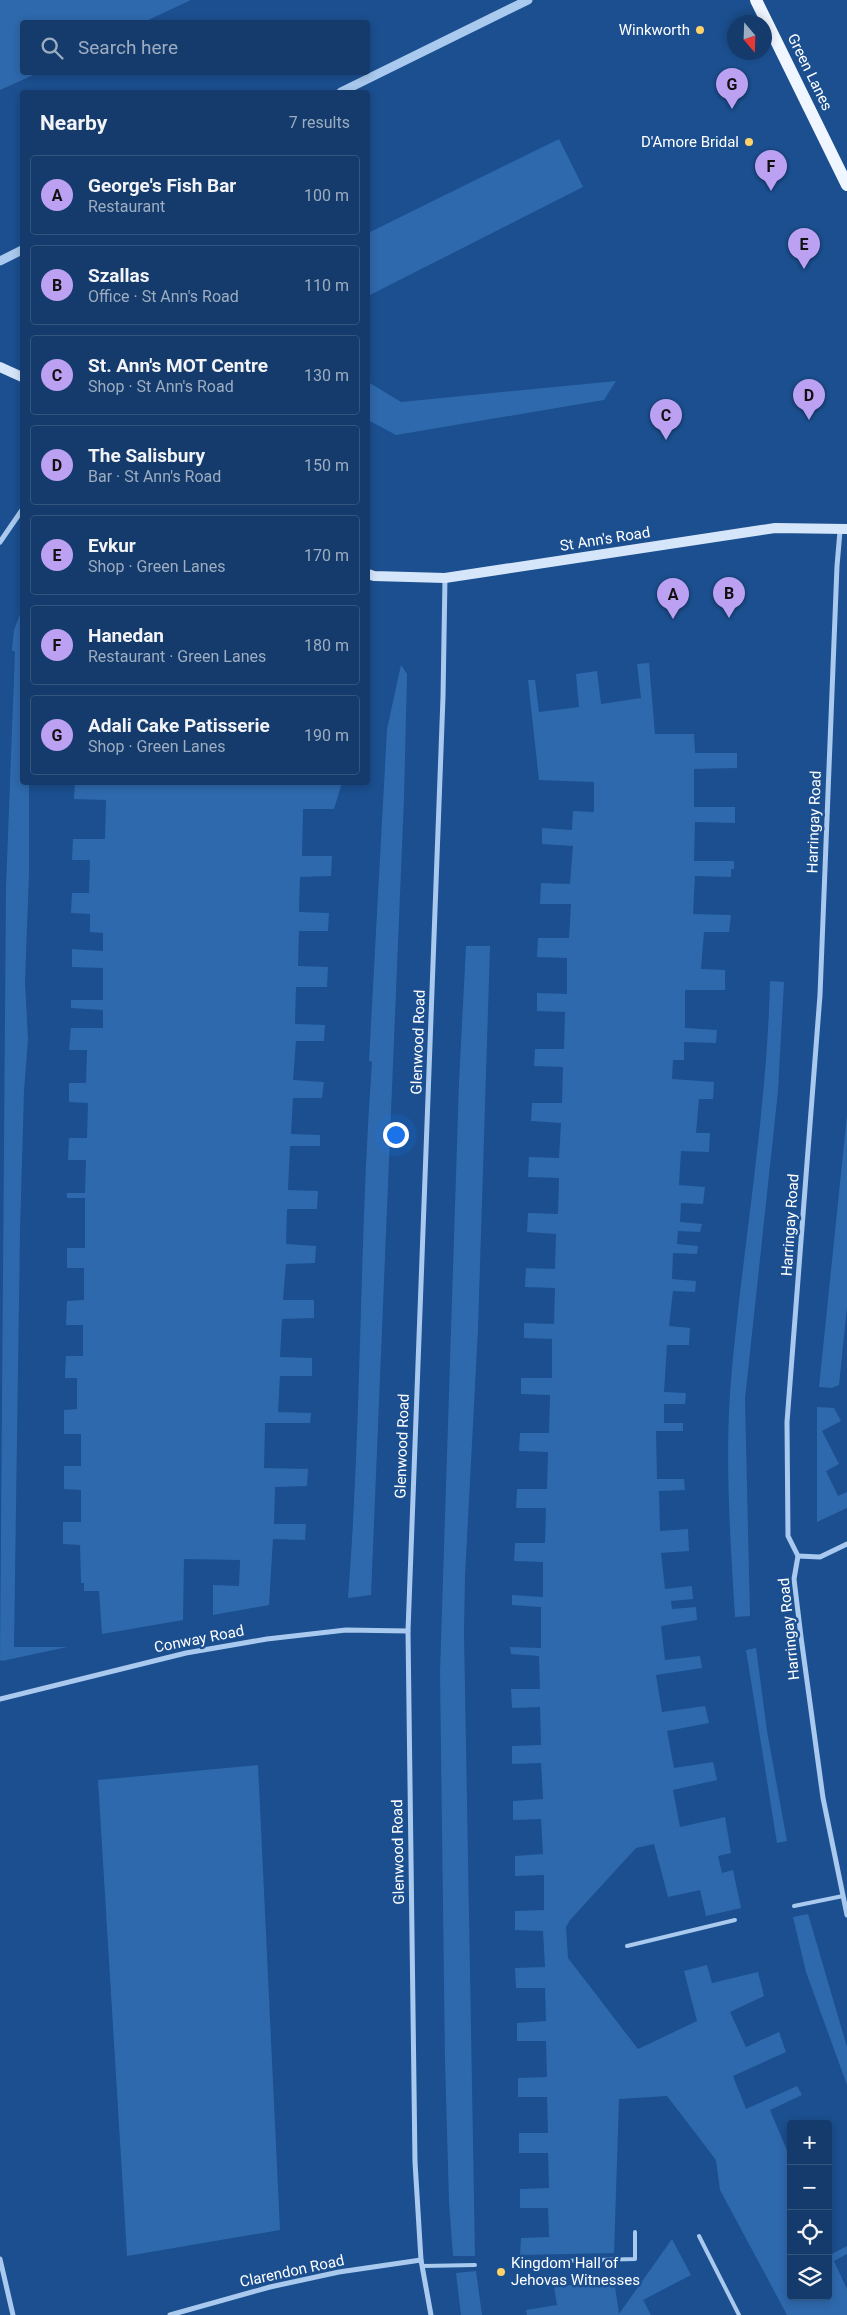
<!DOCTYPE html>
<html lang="en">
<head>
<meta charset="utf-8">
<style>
	:root { --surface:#143b6b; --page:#214673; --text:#f1f3f6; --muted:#9dadc1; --line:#33557e; --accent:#bca0f2 }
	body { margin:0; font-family:Roboto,sans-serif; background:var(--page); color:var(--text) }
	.controls { position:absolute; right:15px; bottom:15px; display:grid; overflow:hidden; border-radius:5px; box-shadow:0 2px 8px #0003 }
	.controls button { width:45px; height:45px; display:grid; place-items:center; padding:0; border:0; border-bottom:1px solid var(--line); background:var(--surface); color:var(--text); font:25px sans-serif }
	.compass { position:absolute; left:727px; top:15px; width:45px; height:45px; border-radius:50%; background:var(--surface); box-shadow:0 2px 8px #0003; rotate:161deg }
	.you { position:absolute; left:395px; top:1134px; width:18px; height:18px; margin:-12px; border:4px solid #fff; border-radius:50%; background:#1a73e8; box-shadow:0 0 0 8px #1a73e833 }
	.badge { display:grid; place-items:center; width:32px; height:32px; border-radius:50%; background:var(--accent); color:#111; font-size:16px; font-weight:700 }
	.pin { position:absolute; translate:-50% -41px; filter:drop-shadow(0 1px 2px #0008) }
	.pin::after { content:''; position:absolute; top:26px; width:18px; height:15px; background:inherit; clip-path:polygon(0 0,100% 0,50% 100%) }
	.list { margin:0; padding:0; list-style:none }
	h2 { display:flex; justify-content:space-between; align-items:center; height:65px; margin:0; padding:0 20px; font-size:21px }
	h2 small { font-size:16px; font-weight:400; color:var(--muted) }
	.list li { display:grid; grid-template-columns:32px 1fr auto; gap:15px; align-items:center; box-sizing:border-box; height:80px; margin:0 10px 10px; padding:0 10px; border:1px solid var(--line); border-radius:5px }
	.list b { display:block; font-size:19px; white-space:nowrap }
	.list p { margin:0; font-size:16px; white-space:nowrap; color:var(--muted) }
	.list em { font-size:16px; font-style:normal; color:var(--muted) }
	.icon { flex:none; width:28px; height:28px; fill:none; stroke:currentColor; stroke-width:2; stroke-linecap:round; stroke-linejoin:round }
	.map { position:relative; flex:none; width:847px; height:2315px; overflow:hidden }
	.search { position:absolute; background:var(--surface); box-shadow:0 2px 8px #0003; left:20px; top:20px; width:350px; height:55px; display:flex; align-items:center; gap:12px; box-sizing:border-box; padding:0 18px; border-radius:5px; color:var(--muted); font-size:19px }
	.panel { position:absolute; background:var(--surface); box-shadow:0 2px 8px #0003; left:20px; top:90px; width:350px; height:695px; border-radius:5px }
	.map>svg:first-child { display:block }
	.green { fill:#2e69ad }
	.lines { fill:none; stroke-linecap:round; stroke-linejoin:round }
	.service { stroke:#a9c9ee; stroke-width:4 }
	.minor { stroke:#a9c9ee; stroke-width:5 }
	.tertiary { stroke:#a9c9ee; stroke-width:9 }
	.secondary { stroke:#d6e6fa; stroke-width:10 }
	.primary { stroke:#f0f6ff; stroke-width:12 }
	.poi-dot { fill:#ffd166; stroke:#1b4f8f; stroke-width:2 }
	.labels { text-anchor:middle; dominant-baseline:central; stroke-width:5; stroke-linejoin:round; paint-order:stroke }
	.poi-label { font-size:15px; fill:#fff; stroke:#1b4f8f; text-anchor:end }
	.street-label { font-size:15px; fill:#fff; stroke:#1b4f8f }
</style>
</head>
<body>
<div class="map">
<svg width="847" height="2315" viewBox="0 0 847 2315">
	<rect width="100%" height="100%" fill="#1b4f8f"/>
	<g class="green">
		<polygon points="0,0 191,0 144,22 22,22 22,72 38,73 0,90"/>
		<polygon points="559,139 583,187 368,296 368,233"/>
		<polygon points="616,381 604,400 396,435 368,420 368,382 401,402"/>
		<polygon points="22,609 22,782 29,783 29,873 25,982 28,1039 24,1091 20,1231 14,1647 67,1647 2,1661 0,1660 6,888 15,652 12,650 14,630"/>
		<polygon points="649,663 655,734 694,734 695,753 737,753 737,768 694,769 694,807 735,807 735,823 695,822 694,861 734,861 734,869 731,869 731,877 695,876 693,914 731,915 729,932 704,932 701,969 725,970 725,990 685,990 685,1028 717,1030 716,1043 684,1042 684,1060 673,1060 672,1079 714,1082 713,1099 699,1099 696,1133 710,1133 709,1152 681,1151 679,1185 705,1187 703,1204 681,1203 680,1222 702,1224 700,1232 678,1231 677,1244 698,1246 697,1254 673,1253 672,1279 696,1281 695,1292 673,1291 669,1326 690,1328 689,1345 667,1345 664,1392 686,1393 685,1404 664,1404 664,1423 683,1423 683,1431 656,1431 657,1479 684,1479 685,1490 659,1491 660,1531 688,1529 689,1551 661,1553 665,1589 692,1586 693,1599 671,1601 672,1609 696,1607 697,1620 661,1626 665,1660 700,1656 702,1668 656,1675 662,1712 705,1706 709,1723 667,1731 674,1768 713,1762 717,1780 673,1790 680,1827 725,1817 731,1853 718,1856 722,1873 733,1870 741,1908 706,1916 700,1890 668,1897 654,1844 636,1848 570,1920 566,1927 568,1958 638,2049 697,2021 684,1971 707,1965 712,1983 758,1972 764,1996 730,2012 746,2047 779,2032 786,2052 733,2076 746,2109 797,2086 802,2095 770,2110 788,2153 791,2152 791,2296 828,2296 828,2256 847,2246 847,2254 834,2261 847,2289 847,2315 787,2315 720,2190 716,2160 667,2096 619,2099 614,2253 520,2255 521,2238 549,2237 548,2208 520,2208 520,2189 549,2188 548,2153 519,2153 519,2133 548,2133 547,2097 518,2097 518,2078 547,2077 546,2041 517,2041 517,2023 546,2021 545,1988 516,1988 515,1968 545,1967 543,1931 515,1930 515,1911 544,1910 544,1875 515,1876 515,1856 543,1854 541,1819 513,1820 513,1801 543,1799 541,1763 512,1764 512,1746 541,1745 540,1707 512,1708 511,1689 540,1689 539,1656 511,1654 510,1647 541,1648 541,1607 512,1605 512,1595 543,1597 543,1562 514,1561 515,1543 545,1543 546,1508 516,1508 517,1489 547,1489 548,1452 519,1451 520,1433 549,1433 550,1395 521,1394 521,1378 552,1378 552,1339 524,1338 524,1323 554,1324 555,1288 525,1287 526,1268 555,1269 556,1234 527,1232 528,1213 558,1214 559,1178 528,1177 529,1157 559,1158 561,1123 531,1121 532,1103 562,1103 563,1067 534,1066 535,1049 564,1049 565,1012 537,1011 537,993 567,994 567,958 537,957 538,938 569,938 571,904 540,904 541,883 570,884 573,846 542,844 542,828 572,830 573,811 594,812 594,782 539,780 528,680 535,680 539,712 579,707 576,674 597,671 601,704 641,698 637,664"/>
		<path d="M401,665L407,674L404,798L371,1595L348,1598C362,1420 359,1240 372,1062L369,1061L387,729Z"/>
		<polygon points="125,782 342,783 334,809 303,809 302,856 332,856 331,876 300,877 299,912 329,913 328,931 299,931 298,966 328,967 327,987 296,987 295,1024 325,1025 324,1041 296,1041 293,1080 324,1082 322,1098 293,1098 291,1134 320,1135 320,1146 290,1146 288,1190 318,1191 317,1209 287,1209 286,1244 316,1246 315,1263 286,1264 283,1300 314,1300 314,1318 282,1319 280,1357 312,1358 312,1376 280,1376 278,1412 311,1413 310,1423 265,1423 264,1468 308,1469 307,1486 275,1487 274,1524 306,1524 305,1540 273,1539 269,1605 213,1615 213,1585 239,1586 240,1560 184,1559 183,1620 102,1634 99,1591 84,1591 84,1583 81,1583 80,1545 63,1544 63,1522 81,1522 81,1490 64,1489 64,1466 81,1466 81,1434 64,1434 64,1410 77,1409 77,1378 65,1378 66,1356 83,1356 83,1325 66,1325 67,1301 84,1300 84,1268 67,1268 67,1248 85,1248 85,1198 67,1198 67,1193 85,1193 86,1160 68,1160 69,1138 87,1138 88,1103 69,1102 69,1083 86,1083 87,1050 69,1050 71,1028 103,1028 103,1010 71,1008 71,1000 103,1000 103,968 72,967 72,949 103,951 103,933 90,932 90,914 71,913 72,893 89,893 90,860 72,860 73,839 105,839 106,800 74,799 75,783"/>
		<polygon points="466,946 490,946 478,1329 465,1576 464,1632 475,2256 453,2256 449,2202 445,2060 440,1673 459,1082"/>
		<path d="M770,981L784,982L778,1091L745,1399L750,1616L735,1617C730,1535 724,1449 732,1368C744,1239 767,1111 770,981Z"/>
		<polygon points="847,1115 847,1307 839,1385 832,1388 819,1387"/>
		<polygon points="817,1407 834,1408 841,1421 822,1431 839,1464 826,1471 838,1496 847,1492 847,1508 817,1522"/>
		<polygon points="756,1648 767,1731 787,1841 777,1843 746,1650"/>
		<polygon points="258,1765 280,2230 127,2256 98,1780"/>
		<polygon points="808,1914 847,2047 847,2085 806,1972 793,1917"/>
		<polygon points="672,2239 691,2275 643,2300 651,2315 527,2315 526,2310 557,2305 554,2287 614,2280 619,2314"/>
		<polygon points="476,2271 482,2315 461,2315 456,2273"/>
	</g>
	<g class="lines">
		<g class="service">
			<polyline points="794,1906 843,1896"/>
			<polyline points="627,1946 735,1920"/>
			<polyline points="699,2236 739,2315"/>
			<polyline points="523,2262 635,2259 635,2232"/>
			<polyline points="423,2266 475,2265"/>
		</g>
		<g class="minor">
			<polyline points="840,531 837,566 820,995 787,1422 788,1536 798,1556 794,1579 801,1637 823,1798 847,1915"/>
			<polyline points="0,542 22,510"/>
			<polyline points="798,1556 820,1557 847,1544"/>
			<polyline points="0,1699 186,1653 267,1639 346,1630 408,1631"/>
			<polyline points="0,2259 13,2315"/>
			<polyline points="170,2315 270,2287 339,2272 421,2260"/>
			<polyline points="431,2315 421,2260 415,2162 408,1631 443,697 445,578"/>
		</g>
		<g class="tertiary">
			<polyline points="341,92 528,0"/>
			<polyline points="0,261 22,250"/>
		</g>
		<g class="secondary">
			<polyline points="0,367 22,377"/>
			<polyline points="368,574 374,576 445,578 775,528 847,529"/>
		</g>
		<polyline class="primary" points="756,0 847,185"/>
	</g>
	<g class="poi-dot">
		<circle cx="700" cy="30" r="5"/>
		<circle cx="749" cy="142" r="5"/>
		<circle cx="501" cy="2272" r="5"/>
	</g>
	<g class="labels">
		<g class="poi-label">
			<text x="690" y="30">Winkworth</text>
			<text x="739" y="142">D'Amore Bridal</text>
			<text x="511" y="2263" text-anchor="start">Kingdom Hall of<tspan x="511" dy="17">Jehovas Witnesses</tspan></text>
		</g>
		<g class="street-label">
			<text transform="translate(810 72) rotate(64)">Green Lanes</text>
			<text transform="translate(605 539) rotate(-9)">St Ann's Road</text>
			<text transform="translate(814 822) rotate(-88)">Harringay Road</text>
			<text transform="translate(418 1042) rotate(-88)">Glenwood Road</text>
			<text transform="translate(790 1225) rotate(-86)">Harringay Road</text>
			<text transform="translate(402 1446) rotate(-88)">Glenwood Road</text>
			<text transform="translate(789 1629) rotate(-96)">Harringay Road</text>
			<text transform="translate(199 1639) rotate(-11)">Conway Road</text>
			<text transform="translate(398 1852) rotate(-91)">Glenwood Road</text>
			<text transform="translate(292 2271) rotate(-12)">Clarendon Road</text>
		</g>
	</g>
</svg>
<div class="controls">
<button>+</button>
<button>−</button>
<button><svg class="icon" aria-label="locate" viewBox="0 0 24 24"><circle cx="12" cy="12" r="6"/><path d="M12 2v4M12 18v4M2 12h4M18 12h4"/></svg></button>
<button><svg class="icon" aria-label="layers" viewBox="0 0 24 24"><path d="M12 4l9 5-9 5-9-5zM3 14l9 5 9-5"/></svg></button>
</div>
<svg class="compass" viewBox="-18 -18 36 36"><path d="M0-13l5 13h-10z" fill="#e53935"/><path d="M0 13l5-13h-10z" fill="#9dadc1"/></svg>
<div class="you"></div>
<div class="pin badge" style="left:673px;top:619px">A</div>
<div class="pin badge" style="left:729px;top:618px">B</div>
<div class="pin badge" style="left:666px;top:440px">C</div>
<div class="pin badge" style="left:809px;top:420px">D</div>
<div class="pin badge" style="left:804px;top:269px">E</div>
<div class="pin badge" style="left:771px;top:191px">F</div>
<div class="pin badge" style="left:732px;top:109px">G</div>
<div class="search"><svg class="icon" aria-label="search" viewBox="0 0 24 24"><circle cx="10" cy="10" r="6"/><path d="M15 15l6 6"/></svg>Search here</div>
<section class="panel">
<h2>Nearby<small>7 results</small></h2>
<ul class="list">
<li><span class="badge">A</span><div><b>George's Fish Bar</b><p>Restaurant</p></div><em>100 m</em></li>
<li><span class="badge">B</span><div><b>Szallas</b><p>Office · St Ann's Road</p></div><em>110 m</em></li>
<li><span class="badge">C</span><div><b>St. Ann's MOT Centre</b><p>Shop · St Ann's Road</p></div><em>130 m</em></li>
<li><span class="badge">D</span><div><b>The Salisbury</b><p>Bar · St Ann's Road</p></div><em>150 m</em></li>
<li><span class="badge">E</span><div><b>Evkur</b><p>Shop · Green Lanes</p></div><em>170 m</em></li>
<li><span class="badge">F</span><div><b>Hanedan</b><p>Restaurant · Green Lanes</p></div><em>180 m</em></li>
<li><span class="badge">G</span><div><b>Adali Cake Patisserie</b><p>Shop · Green Lanes</p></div><em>190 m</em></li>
</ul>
</section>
</div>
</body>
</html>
